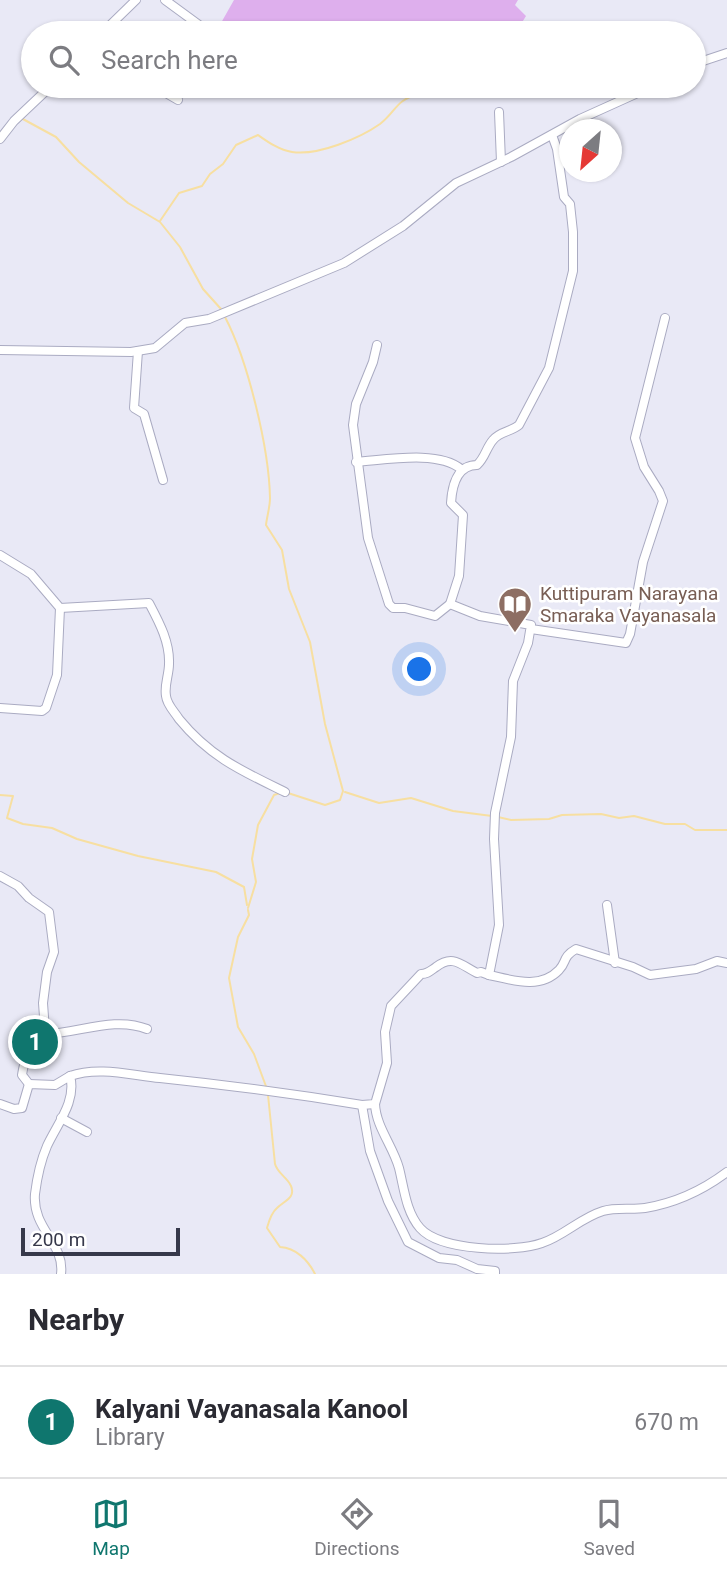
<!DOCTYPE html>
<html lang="en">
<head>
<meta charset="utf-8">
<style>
	:root { --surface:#fff; --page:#f2f2f3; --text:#2b2b33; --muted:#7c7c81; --line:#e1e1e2; --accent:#0f766e }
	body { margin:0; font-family:Roboto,sans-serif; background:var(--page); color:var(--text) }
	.compass { position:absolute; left:559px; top:119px; width:63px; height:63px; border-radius:50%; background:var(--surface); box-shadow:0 2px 5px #0004; rotate:207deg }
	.scale { position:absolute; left:21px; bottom:18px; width:159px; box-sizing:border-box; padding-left:7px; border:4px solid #36384a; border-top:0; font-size:19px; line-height:24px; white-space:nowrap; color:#36384a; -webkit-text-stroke:5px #fff; paint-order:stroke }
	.you { position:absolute; left:420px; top:670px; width:24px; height:24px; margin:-18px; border:5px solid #fff; border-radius:50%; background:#1a73e8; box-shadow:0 0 0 10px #1a73e833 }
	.badge { display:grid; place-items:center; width:46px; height:46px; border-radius:50%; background:var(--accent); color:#fff; font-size:23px; font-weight:700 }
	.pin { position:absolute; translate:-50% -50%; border:4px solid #fff; box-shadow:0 2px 7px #0006 }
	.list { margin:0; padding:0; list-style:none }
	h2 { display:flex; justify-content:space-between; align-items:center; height:91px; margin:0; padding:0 28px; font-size:30px }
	h2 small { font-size:23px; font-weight:400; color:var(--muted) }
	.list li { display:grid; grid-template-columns:46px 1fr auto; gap:21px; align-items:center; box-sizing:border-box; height:112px; padding:0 28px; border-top:2px solid var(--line) }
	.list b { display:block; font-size:26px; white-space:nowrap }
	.list p { margin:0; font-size:23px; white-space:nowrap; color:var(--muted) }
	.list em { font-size:23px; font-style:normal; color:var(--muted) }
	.icon { flex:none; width:38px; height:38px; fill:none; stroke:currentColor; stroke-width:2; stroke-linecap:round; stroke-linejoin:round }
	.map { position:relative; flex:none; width:727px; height:1274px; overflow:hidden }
	.search { position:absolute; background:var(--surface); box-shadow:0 2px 5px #0004; left:21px; right:21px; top:21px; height:77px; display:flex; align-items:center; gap:18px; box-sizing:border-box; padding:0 24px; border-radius:38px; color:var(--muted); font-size:26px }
	.sheet { height:203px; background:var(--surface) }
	nav { display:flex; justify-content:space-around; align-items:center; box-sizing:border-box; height:98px; border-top:2px solid var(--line); background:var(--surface); font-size:19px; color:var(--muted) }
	nav a { display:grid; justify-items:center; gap:4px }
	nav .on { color:var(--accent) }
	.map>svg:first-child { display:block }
	.green { fill:#deafed }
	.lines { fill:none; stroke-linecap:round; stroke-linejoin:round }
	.stream { stroke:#f7dfa1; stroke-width:2 }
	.minor-casing { stroke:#aaabc2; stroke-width:10 }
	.minor { stroke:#fff; stroke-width:8 }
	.labels { text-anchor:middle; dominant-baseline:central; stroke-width:5; stroke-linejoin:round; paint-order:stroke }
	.education-label { font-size:19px; fill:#785e54; stroke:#fff; text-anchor:start }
</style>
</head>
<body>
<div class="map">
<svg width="727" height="1274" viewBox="0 0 727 1274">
	<rect width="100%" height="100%" fill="#e9e9f6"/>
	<polygon class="green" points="234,0 518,0 515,5 526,16 518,29 503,27 494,33 254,33 251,31 249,33 220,33 217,30"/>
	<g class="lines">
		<g class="stream">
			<polyline points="21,118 56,137 79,162 128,203 160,222 180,247 203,289 221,309"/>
			<path d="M160,221L179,193L202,186L210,174L223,164L236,145L258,135C268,142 279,150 292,152C318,156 360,138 380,124C396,112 396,99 418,95"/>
			<path d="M225,317C248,361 269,448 270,498C270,507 267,516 266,525L282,550L289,589L310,642L325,724L343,791L340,800L325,805L288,793"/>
			<polyline points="345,792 379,803 411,798 453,811 492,816"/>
			<polyline points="0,795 13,796 7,818 23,824 52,828 77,839 138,856 216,872 244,887 247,905"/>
			<polyline points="498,817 511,820 549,819 562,815 601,814 619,818 634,816 665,824 685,824 695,830 727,830"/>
			<polyline points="248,908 256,882 252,859 258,825 274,795 280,793"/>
			<polyline points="248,910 249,915 238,937 229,978 238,1027 254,1054 267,1089"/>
			<path d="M268,1095L275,1164C278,1174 287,1177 291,1186C296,1198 284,1201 277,1208C271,1213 269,1221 267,1228L280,1247C296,1248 308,1260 315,1274"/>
		</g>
		<g class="minor-casing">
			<g id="minor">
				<polyline points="165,0 210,33"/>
				<polyline points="102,33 136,0"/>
				<polyline points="694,64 727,53"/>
				<polyline points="154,86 178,100"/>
				<polyline points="499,112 501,162"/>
				<path d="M552,135L557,149L564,197L570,204L573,232V271L549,368L519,425C511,432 500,431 493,440C486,448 485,458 477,465C457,465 452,486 451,503L463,515L459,576L450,604L480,616L531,625L528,643L513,681L511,737L495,813L494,839L499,925L489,975C512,980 540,990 559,970C567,962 562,957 576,949L633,967L650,975L696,969L717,961L727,963"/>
				<polyline points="0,139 14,121 51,86"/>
				<polyline points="377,345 373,362 356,404 353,425 368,538 389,604 393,608 405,608 435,616 450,604"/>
				<polyline points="0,350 131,352 155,348 185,323 209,319 344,263 403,226 456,183 511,157 580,119 653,86"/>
				<polyline points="138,351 134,408 144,414 163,480"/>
				<path d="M356,462C386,460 438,450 461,469"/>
				<polyline points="0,555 31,574 60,608 57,675 46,708 42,711 0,708"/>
				<path d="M60,608L149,603C159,622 170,642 169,664C169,675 164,685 166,696C167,705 174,711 179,719C210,757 242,771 285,792"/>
				<polyline points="531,629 626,643 630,634 643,562 663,501 659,491 644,467 635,438 665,318"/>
				<path d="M0,876L18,886L29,898L49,912L54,952L47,972L43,1003L46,1044L44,1050C27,1057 25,1055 22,1075L29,1084"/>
				<polyline points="607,905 615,963"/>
				<path d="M46,1034C79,1033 115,1016 147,1029"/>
				<path d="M70,1076C98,1066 130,1075 160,1078C227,1085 295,1094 362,1105L375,1104L387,1063L385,1032L391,1006L421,974C428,974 430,971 436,967C453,954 461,965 477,973L481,972L489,975"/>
				<path d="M0,1104L14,1109L22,1108L29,1084L55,1085L70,1076C77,1101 57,1124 47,1146C41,1160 37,1178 35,1194C32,1229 65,1243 61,1274"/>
				<path d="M375,1104C376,1127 393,1146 399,1168C404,1188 406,1212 420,1228C440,1251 515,1253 542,1243C564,1236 580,1218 603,1211C616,1207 632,1210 645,1208C675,1203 703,1190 727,1172"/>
				<polyline points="362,1105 370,1151 388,1201 408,1242 439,1258 457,1260 477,1269 495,1271 495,1274"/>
				<polyline points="61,1118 87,1132"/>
			</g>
		</g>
		<use href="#minor" class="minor"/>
	</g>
	<defs>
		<g id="library-pin" transform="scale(1.75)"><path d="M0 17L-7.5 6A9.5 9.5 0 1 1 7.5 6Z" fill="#8d6e63" stroke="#fff"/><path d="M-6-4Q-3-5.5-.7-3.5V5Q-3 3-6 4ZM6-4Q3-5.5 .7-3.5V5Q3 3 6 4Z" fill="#fff"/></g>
	</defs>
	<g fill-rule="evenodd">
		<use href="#library-pin" x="515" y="604"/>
	</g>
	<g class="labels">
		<g class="education-label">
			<text x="540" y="593">Kuttipuram Narayana<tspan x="540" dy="22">Smaraka Vayanasala</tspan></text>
		</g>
	</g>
</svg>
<svg class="compass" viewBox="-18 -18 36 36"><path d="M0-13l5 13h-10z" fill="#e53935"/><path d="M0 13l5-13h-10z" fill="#7c7c81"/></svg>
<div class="scale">200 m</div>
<div class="you"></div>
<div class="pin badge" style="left:35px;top:1042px">1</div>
<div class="search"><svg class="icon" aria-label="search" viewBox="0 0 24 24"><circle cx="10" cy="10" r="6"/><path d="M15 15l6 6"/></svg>Search here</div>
</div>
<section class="sheet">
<h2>Nearby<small></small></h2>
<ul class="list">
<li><span class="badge">1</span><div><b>Kalyani Vayanasala Kanool</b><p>Library</p></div><em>670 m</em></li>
</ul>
</section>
<nav>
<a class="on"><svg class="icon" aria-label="map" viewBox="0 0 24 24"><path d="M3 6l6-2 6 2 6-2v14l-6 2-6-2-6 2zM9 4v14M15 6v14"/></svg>Map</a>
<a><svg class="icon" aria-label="directions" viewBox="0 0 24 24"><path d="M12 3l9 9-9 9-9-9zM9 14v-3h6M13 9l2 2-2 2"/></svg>Directions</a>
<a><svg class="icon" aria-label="saved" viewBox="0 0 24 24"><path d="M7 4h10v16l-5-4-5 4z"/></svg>Saved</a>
</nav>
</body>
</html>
